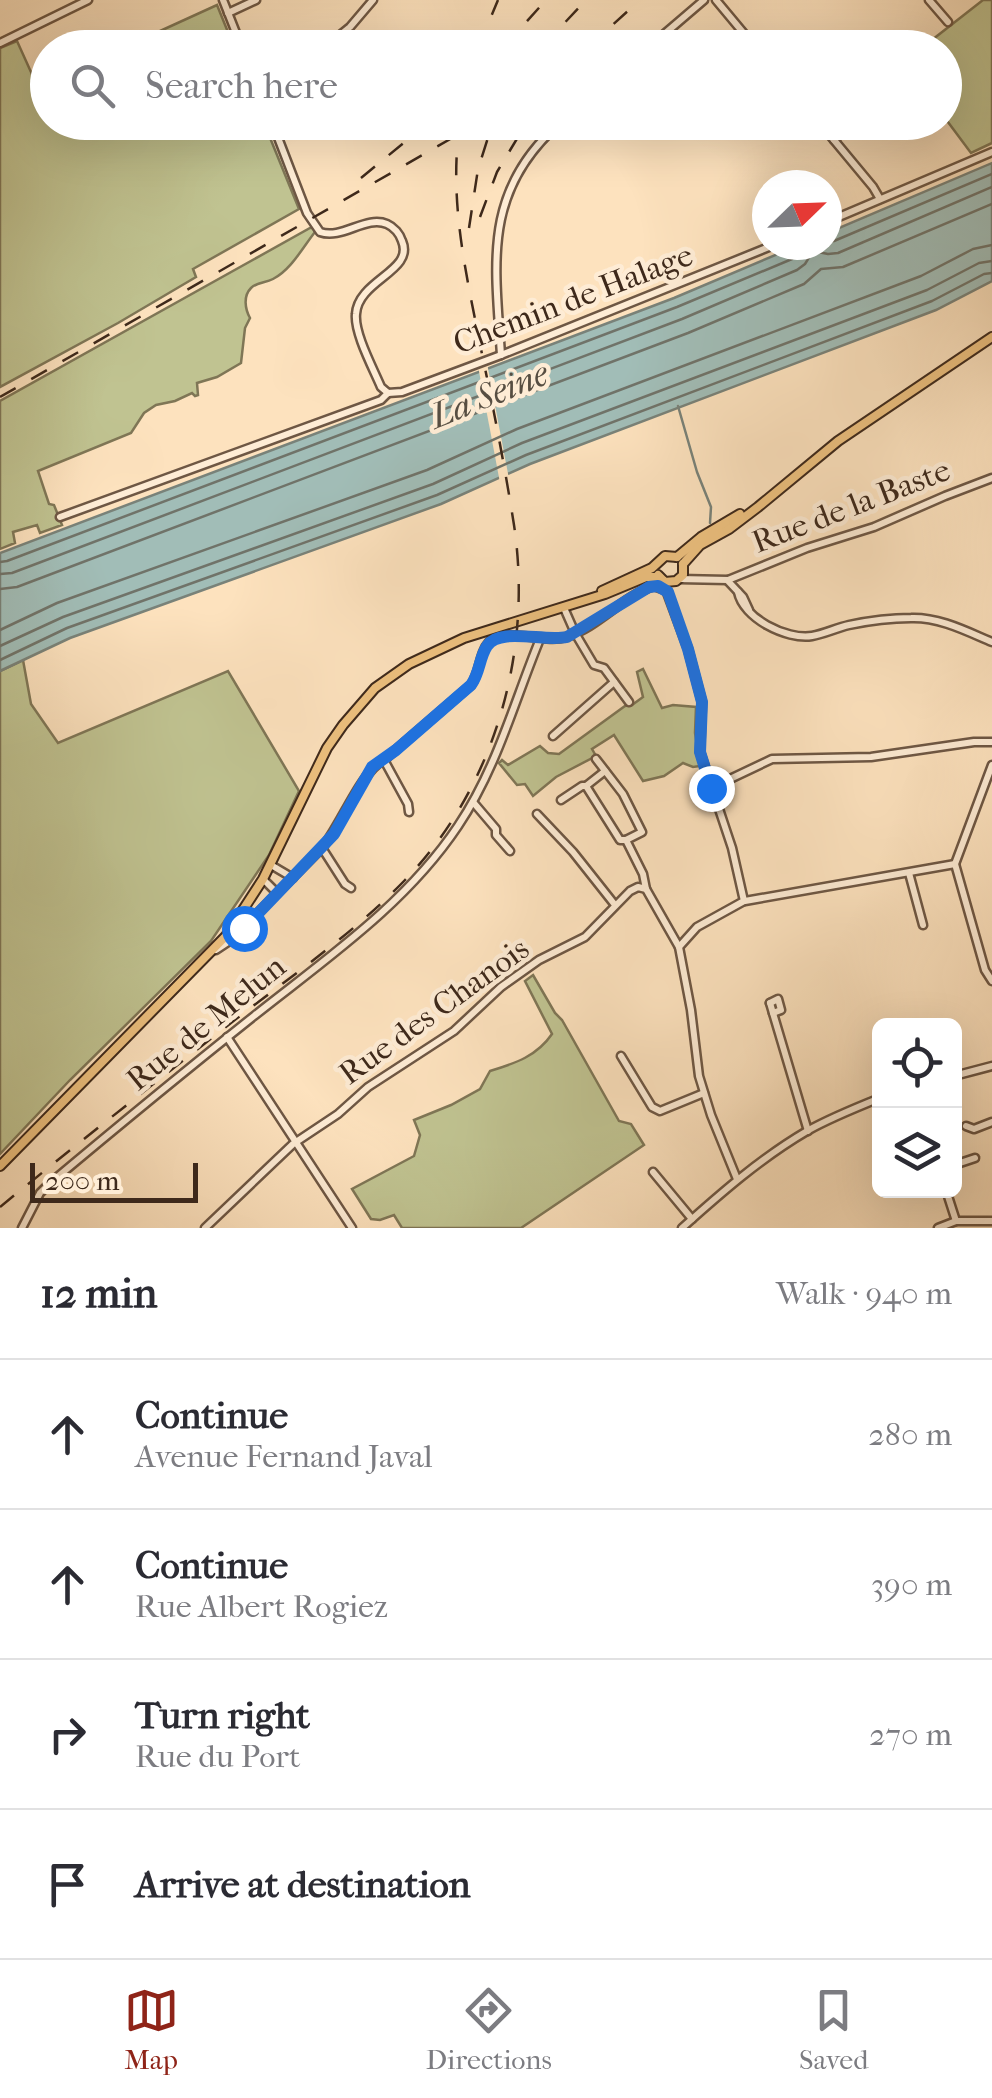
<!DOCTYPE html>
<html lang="en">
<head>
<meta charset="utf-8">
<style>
	:root { --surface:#fff; --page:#f7f7f7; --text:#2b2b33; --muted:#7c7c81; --line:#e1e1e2; --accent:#8f2418 }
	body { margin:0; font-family:"IM FELL French Canon",serif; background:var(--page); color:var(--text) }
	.controls { position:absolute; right:30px; bottom:30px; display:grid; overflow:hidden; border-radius:15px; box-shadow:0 10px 40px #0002 }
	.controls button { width:90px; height:90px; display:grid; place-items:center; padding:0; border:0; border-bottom:2px solid var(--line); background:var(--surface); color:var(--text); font:50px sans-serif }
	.compass { position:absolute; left:752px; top:170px; width:90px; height:90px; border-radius:50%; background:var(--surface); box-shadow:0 10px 40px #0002; rotate:67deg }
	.scale { position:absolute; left:30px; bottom:25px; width:168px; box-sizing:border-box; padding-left:10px; border:5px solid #3e291b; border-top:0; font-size:28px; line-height:35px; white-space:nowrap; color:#3e291b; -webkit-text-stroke:8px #feecd5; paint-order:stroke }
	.stop { position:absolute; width:30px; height:30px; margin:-22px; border:8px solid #1a73e8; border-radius:50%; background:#fff }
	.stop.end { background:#1a73e8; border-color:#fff; box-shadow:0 2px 10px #0008 }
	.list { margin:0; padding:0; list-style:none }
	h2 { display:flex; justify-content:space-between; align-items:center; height:130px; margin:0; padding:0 40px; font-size:42px }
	h2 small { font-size:32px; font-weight:400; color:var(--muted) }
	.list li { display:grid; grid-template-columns:65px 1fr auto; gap:30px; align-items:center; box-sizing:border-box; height:150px; padding:0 40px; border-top:2px solid var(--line) }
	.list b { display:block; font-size:38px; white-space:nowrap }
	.list p { margin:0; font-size:32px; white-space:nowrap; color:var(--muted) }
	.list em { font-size:32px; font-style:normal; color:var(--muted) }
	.icon { flex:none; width:55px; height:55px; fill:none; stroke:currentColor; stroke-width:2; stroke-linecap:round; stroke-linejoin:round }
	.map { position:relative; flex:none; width:992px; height:1228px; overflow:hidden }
	.search { position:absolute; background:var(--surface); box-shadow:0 10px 40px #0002; left:30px; right:30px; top:30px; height:110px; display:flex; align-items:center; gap:25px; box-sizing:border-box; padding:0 35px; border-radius:55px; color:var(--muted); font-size:38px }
	.sheet { height:730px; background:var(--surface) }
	nav { display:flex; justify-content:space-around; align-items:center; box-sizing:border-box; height:140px; border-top:2px solid var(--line); background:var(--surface); font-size:28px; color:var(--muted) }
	nav a { display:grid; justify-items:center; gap:5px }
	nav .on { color:var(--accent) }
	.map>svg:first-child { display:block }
	.green { fill:#c0c391; stroke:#7f7656; stroke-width:2.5 }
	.water { fill:#a1bdb7; stroke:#798279; stroke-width:2.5 }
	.pier { fill:#fde2be }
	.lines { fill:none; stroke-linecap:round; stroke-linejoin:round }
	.shore { stroke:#707369; stroke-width:2.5 }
	.stream { stroke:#798279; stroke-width:2.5 }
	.minor-casing { stroke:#6e5744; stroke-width:11 }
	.major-casing { stroke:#3e291b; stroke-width:12 }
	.minor { stroke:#feecd5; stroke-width:6 }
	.major { stroke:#eec17f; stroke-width:8 }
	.rail { stroke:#3e291b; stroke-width:2.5; stroke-dasharray:18 18; stroke-linecap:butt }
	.route { stroke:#1a73e8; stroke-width:12 }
	.labels { text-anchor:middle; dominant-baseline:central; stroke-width:9; stroke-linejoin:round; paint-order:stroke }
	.street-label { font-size:32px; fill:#3e291b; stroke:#feecd5 }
	.water-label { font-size:35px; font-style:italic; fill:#574e42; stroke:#feecd5 }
</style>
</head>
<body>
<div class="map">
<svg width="992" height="1228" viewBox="0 0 992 1228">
	<rect width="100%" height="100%" fill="#fde2be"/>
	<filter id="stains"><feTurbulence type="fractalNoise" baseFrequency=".002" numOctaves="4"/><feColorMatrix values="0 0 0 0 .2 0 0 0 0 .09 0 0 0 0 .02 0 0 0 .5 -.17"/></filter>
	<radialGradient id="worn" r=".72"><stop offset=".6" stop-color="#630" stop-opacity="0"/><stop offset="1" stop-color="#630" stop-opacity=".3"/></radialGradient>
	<g class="green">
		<polygon points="983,0 992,0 992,143 971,153 945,118 944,48 923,47"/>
		<polygon points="217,5 234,47 125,47"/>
		<polygon points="17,41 35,81 47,80 48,122 264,123 299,209 193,269 196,277 118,323 0,387 0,48"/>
		<path d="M310,228H313L315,232C303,247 291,270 273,279C265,283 257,282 251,288C243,296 245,309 250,318L245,328L241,363L217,377L197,383L198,395L195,396L192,393L175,401L156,405L144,413L131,433L38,471L49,504L54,505L62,525L40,533L37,525L13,532L15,543L0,549V401Z"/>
		<polygon points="23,660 31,704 58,743 228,671 299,791 269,855 211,941 70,1080 0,1154 0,671"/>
		<polygon points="643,669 662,708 673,705 696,707 695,733 700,766 693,767 683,763 664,776 643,781 614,735 592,749 596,756 556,777 533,796 525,784 517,785 499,763 502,760 508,765 540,746 548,753 559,754 625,706 632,705 643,697 637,672"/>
		<path d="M533,975L555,1013L562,1020L619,1121L631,1124L644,1145L521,1228H402L394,1215L380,1220L371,1219L352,1189L414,1156L420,1135L414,1120L451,1105L480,1089L490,1071C516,1063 537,1056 552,1034L525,981Z"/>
	</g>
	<polygon class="water" points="992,163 992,281 936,310 530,464 441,504 70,638 0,671 0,553 674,298 799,245 827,245 827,233"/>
	<polygon class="pier" points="487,363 509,479 500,483 478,366"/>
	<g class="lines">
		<g class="shore">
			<polyline points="827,242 834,241 992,174"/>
			<polyline points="0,562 7,561 677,307 792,259 798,253 799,245"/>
			<polyline points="0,574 12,573 682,319 797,270 805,264 813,251 828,254 838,253 992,187"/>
			<polyline points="0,589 17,587 688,333 804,284 821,269 843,267 992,204"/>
			<polyline points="0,630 57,603 427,470 517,429 921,276 973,249 992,245"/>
			<polyline points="0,646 63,617 433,484 522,443 927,290 979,263 992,261"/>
			<polyline points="0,660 67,628 437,495 526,455 932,301 984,274 992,273"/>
		</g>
		<polyline class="stream" points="678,406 697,472 711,507 710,523"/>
		<g class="minor-casing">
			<g id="minor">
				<polyline points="223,0 242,48"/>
				<polyline points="716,0 756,48"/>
				<polyline points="929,0 948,22"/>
				<polyline points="228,13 256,0"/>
				<polyline points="0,43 88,0"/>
				<polyline points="324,48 350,27 373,0"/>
				<polyline points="648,48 704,0"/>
				<path d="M272,122L307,213L320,232C342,240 366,215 387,224C394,227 400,234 402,241C415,271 358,280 356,314C354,333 373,368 381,387L388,393"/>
				<polyline points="819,122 873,187 880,199"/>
				<polyline points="834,140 853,122"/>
				<polyline points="827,222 992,152"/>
				<path d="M501,355C495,263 482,190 561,122"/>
				<polyline points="388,393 402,392 501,355 774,245"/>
				<polyline points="60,517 381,400 388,393"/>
				<polyline points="679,579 728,580"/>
				<polyline points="728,580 807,548 874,527 945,496 992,478"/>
				<polyline points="728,581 743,597 749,610"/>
				<polyline points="663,582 688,649 702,702 700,752 732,848 744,901 697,927 679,947 691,1010 699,1076 711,1115 737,1179"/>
				<path d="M738,592C743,618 786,640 812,636C824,634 836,628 849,625C868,621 891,618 911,618C939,617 966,631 992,642"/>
				<polyline points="564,608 575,633 594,665 604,668 629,702"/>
				<polyline points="553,736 614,682"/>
				<polyline points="596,759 623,794 642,832 626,840 643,874 646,889"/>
				<polyline points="384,760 408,804 409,812"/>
				<polyline points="605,771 586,786 620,840 626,840"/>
				<polyline points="711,788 772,759 871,757 974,742 992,742"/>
				<polyline points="561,800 582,786 586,786"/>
				<polyline points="473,802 496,829 496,835 510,851"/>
				<polyline points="537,814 573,852 615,905"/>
				<polyline points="322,848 345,884 351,888"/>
				<polyline points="955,864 985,970 992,981"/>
				<polyline points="955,864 992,765"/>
				<polyline points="271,865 293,878"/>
				<polyline points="909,873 923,925"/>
				<polyline points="263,879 277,893"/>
				<polyline points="745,901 955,864"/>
				<path d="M216,950L231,940L322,848C341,825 361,771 384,760L471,685C480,673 479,653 489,642C505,626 544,644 566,637C599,627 622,596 654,586L665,590"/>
				<polyline points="770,1003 808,1131"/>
				<polyline points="770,1003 778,999 781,1010 773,1013"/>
				<polyline points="227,1037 352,1228"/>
				<polyline points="621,1056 652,1107 660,1111 704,1093"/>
				<polyline points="954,1076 992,1066"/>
				<polyline points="966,1126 974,1129 992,1122"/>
				<polyline points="954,1165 975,1158"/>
				<polyline points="653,1172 692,1219"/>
				<polyline points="946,1190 956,1221"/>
				<path d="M22,1228L40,1193L49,1184C117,1127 185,1071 254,1016C327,958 406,904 458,826C497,768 514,702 540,639"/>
				<polyline points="205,1228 293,1144 338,1114 368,1087 454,1031 501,987 539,960 585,937 630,891 638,887 646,889 679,947"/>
				<path d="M682,1228C721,1193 761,1158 807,1131C830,1118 855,1108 880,1098"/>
				<polyline points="938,1228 956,1221 992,1221"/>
			</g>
		</g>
		<g class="major-casing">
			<g id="major">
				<polyline points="677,557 701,537 740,514"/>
				<polyline points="683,564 700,545 729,529 758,507 838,441 992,337"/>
				<polyline points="658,575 665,582 676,581 683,575 683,564"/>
				<polyline points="602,591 652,568 665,556 677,557"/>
				<polyline points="0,1166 226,936 263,879 327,748 343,725 375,688 409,664 464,638 605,594 646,577 659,577"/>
			</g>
		</g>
		<use href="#minor" class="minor"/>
		<use href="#major" class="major"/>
		<g class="rail">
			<polyline points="478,48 498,0"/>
			<polyline points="503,48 546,0"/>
			<polyline points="541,48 586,0"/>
			<polyline points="587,48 640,0"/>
			<polyline points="361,178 429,122"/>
			<polyline points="480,217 497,172 527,122"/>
			<polyline points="469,228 478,169 493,122"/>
			<polyline points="0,397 480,122"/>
			<path d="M0,1207C78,1143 157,1081 236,1019C293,975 355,932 405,880C495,787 533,652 514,525C505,468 494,411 482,354C467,277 448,202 460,122"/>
		</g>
	</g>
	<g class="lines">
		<path class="route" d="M244,928L334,834L372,767L396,750L471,685C480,673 479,658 487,646C499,627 544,642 567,637L649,587L658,586L668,592L688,649L702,702L700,752L711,788"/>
	</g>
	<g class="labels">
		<g class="street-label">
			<text transform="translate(573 299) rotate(-21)">Chemin de Halage</text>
			<text transform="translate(851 506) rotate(-21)">Rue de la Baste</text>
			<text transform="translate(434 1011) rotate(-36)">Rue des Chanois</text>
			<text transform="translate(206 1023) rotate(-39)">Rue de Melun</text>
		</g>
		<g class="water-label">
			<text transform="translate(489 395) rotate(-22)">La Seine</text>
		</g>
	</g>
	<rect width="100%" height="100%" filter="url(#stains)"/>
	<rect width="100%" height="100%" fill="url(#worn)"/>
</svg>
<div class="controls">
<button><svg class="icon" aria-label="locate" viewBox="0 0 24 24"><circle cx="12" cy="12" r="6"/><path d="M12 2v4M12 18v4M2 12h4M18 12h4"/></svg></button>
<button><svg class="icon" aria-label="layers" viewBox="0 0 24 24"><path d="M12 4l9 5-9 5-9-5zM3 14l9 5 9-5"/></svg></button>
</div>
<svg class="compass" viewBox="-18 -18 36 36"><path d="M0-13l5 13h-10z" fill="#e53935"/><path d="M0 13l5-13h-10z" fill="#7c7c81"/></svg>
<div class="scale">200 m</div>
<div class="stop" style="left:244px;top:928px"></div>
<div class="stop end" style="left:711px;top:788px"></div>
<div class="search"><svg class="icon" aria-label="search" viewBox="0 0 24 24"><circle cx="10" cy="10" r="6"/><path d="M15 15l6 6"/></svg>Search here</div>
</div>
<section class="sheet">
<h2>12 min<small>Walk · 940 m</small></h2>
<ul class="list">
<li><svg class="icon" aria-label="ahead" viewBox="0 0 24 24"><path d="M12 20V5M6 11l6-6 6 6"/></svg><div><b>Continue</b><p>Avenue Fernand Javal</p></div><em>280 m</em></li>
<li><svg class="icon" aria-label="ahead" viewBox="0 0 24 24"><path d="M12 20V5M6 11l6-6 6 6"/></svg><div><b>Continue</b><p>Rue Albert Rogiez</p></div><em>390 m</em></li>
<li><svg class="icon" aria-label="right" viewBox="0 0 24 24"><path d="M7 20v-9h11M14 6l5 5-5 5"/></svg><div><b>Turn right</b><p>Rue du Port</p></div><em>270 m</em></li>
<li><svg class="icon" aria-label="arrive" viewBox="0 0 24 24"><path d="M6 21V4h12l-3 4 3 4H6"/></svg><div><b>Arrive at destination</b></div></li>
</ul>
</section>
<nav>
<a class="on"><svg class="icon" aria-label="map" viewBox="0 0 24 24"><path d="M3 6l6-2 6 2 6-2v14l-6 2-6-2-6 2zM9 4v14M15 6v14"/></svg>Map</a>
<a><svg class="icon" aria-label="directions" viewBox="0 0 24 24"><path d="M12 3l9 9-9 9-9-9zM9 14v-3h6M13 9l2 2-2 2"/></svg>Directions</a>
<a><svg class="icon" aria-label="saved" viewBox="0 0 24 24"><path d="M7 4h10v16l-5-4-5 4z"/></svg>Saved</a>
</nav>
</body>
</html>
